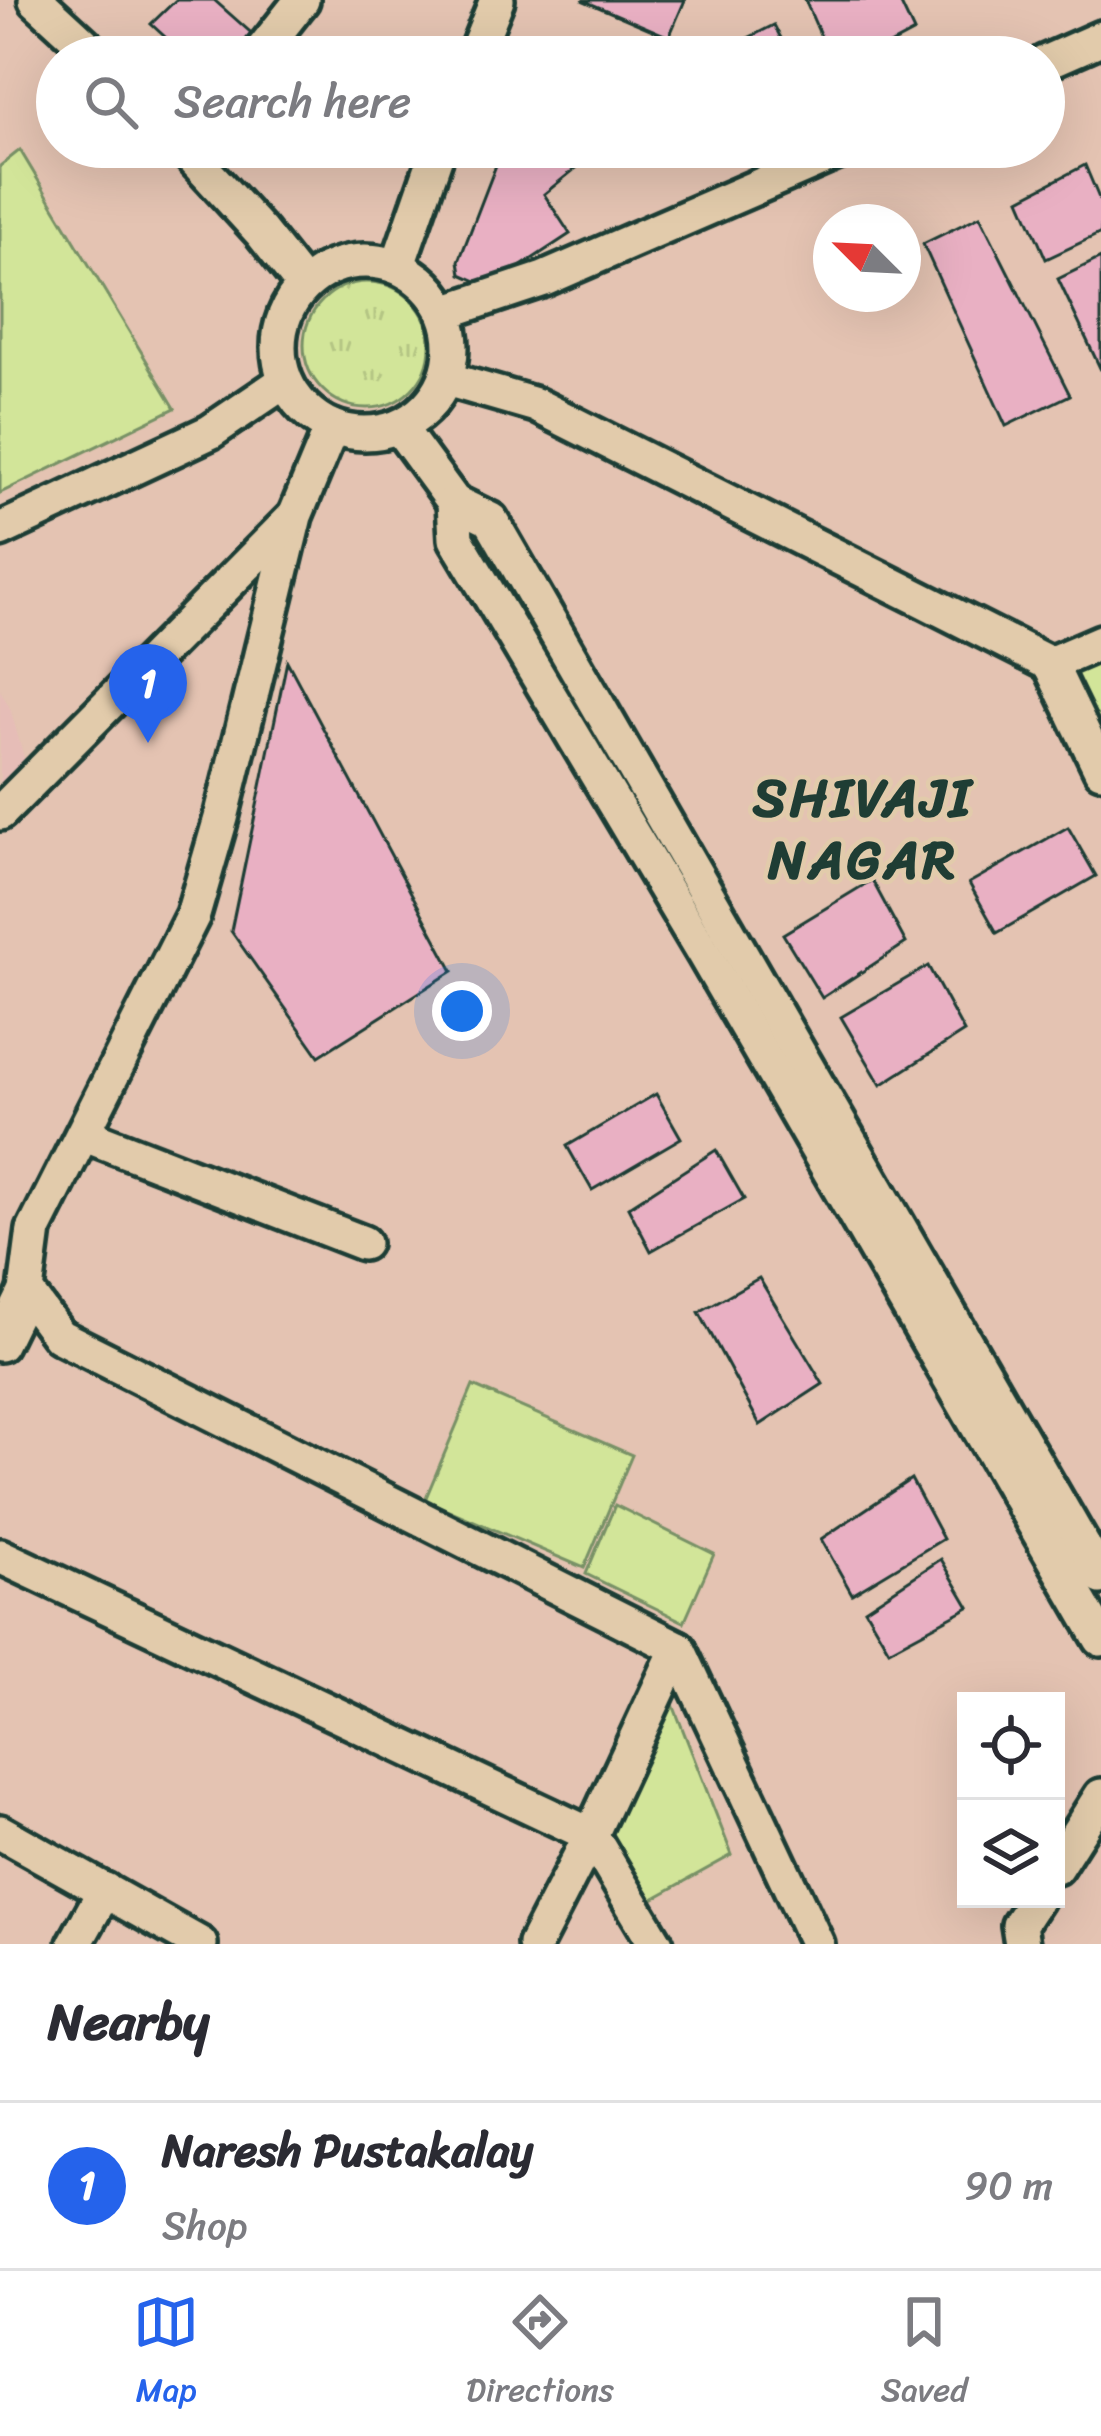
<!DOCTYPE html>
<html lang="en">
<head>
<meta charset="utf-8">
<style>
	:root { --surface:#fff; --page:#f7f7f7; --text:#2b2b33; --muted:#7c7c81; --line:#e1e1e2; --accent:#2563eb }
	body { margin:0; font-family:Sriracha,sans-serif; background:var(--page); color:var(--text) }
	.controls { position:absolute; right:36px; bottom:36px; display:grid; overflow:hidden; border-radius:0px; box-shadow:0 12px 48px #0002 }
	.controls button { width:108px; height:108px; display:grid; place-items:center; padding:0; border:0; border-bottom:3px solid var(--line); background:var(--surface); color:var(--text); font:60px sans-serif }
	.compass { position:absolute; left:813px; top:204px; width:108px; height:108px; border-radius:50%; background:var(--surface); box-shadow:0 12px 48px #0002; rotate:294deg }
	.you { position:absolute; left:462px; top:1011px; width:42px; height:42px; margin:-30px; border:9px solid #fff; border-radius:50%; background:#1a73e8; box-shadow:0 0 0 18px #1a73e833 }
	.badge { display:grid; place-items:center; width:78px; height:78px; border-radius:50%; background:var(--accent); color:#fff; font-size:39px; font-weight:700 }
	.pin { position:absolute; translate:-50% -99px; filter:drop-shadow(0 3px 6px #0008) }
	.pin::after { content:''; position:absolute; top:63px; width:42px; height:36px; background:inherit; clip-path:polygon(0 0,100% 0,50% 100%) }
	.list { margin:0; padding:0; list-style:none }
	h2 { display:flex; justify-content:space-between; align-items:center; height:156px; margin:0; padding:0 48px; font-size:51px }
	h2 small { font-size:39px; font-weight:400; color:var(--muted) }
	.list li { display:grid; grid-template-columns:78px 1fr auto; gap:36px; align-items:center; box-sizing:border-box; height:168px; padding:0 48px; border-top:3px solid var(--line) }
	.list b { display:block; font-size:45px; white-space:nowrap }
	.list p { margin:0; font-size:39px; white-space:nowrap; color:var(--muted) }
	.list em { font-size:39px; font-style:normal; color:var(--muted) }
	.icon { flex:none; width:66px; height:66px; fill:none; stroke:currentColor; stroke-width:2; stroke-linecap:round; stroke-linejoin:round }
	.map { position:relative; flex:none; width:1101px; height:1944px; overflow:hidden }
	.search { position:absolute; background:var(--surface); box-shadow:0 12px 48px #0002; left:36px; right:36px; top:36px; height:132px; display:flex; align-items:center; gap:30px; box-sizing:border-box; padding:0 42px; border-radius:66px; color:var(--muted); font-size:45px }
	.sheet { height:324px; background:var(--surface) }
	nav { display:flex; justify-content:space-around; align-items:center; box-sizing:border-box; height:168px; border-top:3px solid var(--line); background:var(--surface); font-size:33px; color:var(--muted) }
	nav a { display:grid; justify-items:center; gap:6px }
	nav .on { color:var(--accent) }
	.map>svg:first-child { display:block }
	.built { fill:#e6bdb7 }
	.grass { fill:url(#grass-tufts); stroke:#789166; stroke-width:3 }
	.park { fill:#d2e599; stroke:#789166; stroke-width:3 }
	.building { fill:#e9b0c3; stroke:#1f3d34; stroke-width:3 }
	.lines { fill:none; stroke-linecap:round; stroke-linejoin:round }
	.minor-casing { stroke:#1f3d34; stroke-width:42 }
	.minor { stroke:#e2cbab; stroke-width:33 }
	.labels { text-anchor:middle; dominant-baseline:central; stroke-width:9; stroke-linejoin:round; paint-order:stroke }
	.district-label { font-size:54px; font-weight:bold; letter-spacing:3px; fill:#1f3d34; stroke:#e2cbab }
</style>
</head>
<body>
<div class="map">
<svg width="1101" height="1944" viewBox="0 0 1101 1944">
	<defs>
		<pattern id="grass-tufts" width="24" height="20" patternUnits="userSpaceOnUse" patternTransform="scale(3)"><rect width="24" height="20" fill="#d2e599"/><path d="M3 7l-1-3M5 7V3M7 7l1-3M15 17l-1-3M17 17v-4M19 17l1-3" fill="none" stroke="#b4c584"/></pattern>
	</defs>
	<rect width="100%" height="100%" fill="#e4c3b2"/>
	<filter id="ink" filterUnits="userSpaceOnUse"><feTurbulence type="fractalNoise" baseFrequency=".00833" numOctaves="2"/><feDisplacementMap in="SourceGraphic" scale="24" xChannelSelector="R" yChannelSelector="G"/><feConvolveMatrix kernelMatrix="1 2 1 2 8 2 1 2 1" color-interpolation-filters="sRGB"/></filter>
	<g filter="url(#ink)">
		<polygon class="built" points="0,690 10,708 28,772 0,804"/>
		<circle class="grass" cx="367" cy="345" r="63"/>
		<g class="park">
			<polygon points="20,150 175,408 0,493 0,166"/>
			<polygon points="1101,643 1101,768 1051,665"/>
			<polygon points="473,1386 632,1455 584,1568 425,1500"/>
			<polygon points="615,1505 714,1554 684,1622 586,1574"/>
			<polygon points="672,1702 732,1855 642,1905 602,1834 633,1766"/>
		</g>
		<g class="building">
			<polygon points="176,0 214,0 258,39 243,57 187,57 151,24"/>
			<polygon points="582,0 685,0 669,37"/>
			<polygon points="805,0 899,0 914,32 867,57 830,57"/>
			<polygon points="774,25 791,57 710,57"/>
			<polygon points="318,41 336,57 304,57"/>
			<polygon points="503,147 519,147 575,169 544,194 570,234 497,282 479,282 461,274 459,261"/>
			<polygon points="1085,165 1101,203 1101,233 1046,259 1020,199"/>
			<polygon points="980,216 1070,395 1006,426 923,244"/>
			<polygon points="1101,258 1101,370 1058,279"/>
			<polygon points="287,661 453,971 319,1056 231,931"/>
			<polygon points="1068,827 1096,876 997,933 969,883"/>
			<polygon points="872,880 906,943 822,998 783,934"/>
			<polygon points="928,966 964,1032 881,1085 841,1017"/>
			<polygon points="656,1094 681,1138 592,1190 567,1146"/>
			<polygon points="716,1150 744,1199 651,1251 628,1207"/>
			<polygon points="759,1278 823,1384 760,1425 699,1312"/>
			<polygon points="911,1479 943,1539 852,1594 821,1539"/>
			<polygon points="941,1559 969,1607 889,1650 865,1609"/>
		</g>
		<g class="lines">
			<g class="minor-casing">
				<g id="minor">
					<polyline points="36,0 98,57"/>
					<polyline points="257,57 302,0"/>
					<polyline points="474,57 497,0"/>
					<polyline points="1044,63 1101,38"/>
					<polyline points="183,147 261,232 303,285"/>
					<circle cx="365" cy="347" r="86"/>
					<polyline points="398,265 439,147"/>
					<polyline points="445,312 544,279 849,147"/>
					<polyline points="446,379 536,405 1050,664 1101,770"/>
					<polyline points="332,427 295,516 221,818 193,915 34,1230 26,1291 59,1336 678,1648 817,1944"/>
					<polyline points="399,427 454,502 491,520 1101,1577"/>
					<polyline points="454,502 456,539 704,954 1101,1639"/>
					<polyline points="0,530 210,432 285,381"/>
					<polyline points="1050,664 1101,642"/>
					<polyline points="0,813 293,518"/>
					<polyline points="83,1134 363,1243"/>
					<polyline points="0,1344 26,1291"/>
					<polyline points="0,1556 591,1835 535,1944"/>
					<polyline points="0,1832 200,1944"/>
					<polyline points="1056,1867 1101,1796"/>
					<polyline points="75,1944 105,1890"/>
					<polyline points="656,1944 591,1835 678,1648"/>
					<polyline points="1022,1944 1019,1925 1036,1899"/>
				</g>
			</g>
			<use href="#minor" class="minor"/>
		</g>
	</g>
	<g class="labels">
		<g class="district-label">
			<text x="863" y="798">SHIVAJI<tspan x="863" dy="62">NAGAR</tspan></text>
		</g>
	</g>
</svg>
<div class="controls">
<button><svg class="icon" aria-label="locate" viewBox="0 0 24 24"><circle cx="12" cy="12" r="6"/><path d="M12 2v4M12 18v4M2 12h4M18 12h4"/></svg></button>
<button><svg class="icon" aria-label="layers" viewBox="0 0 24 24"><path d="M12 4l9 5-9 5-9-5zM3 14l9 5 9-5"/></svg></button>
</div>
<svg class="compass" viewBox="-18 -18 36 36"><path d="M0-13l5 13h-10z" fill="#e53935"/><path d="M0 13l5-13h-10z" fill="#7c7c81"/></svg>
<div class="you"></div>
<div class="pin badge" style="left:148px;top:743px">1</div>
<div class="search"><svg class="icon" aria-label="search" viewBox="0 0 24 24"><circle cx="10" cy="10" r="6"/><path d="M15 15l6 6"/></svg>Search here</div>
</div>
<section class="sheet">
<h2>Nearby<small></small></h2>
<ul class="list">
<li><span class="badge">1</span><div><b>Naresh Pustakalay</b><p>Shop</p></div><em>90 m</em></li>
</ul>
</section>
<nav>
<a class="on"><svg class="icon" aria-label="map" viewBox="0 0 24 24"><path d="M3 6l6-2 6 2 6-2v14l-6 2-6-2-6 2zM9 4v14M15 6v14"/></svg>Map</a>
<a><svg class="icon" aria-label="directions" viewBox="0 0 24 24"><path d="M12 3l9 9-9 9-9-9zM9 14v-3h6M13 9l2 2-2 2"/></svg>Directions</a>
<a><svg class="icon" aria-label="saved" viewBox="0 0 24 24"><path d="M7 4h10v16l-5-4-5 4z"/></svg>Saved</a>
</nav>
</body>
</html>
